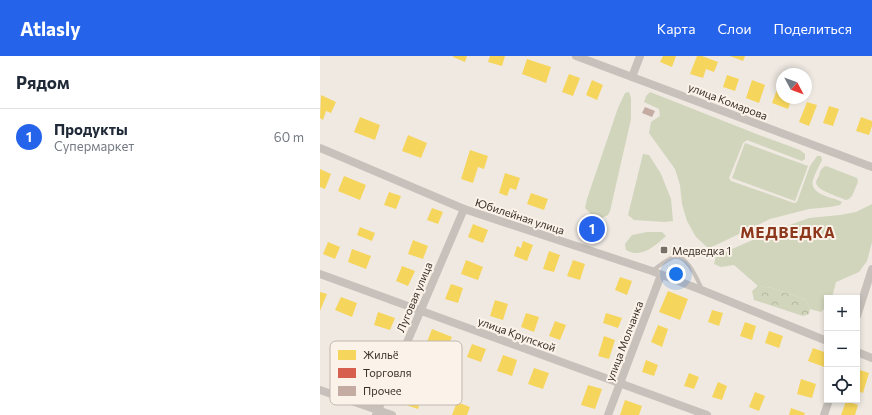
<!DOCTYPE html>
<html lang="ru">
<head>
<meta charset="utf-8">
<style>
	:root { --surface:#fff; --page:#f6f6f7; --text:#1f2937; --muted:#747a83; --line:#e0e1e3; --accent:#2563eb }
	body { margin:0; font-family:Commissioner,sans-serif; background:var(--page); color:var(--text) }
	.controls { position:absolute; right:12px; bottom:12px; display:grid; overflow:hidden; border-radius:0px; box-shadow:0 2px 6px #0003 }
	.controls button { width:36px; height:36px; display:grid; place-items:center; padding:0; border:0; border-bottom:1px solid var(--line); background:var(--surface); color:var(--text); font:20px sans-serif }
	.compass { position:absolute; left:456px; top:12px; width:36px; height:36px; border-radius:50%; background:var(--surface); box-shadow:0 2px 6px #0003; rotate:131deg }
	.you { position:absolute; left:356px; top:218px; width:14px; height:14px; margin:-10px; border:3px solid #fff; border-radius:50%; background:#1a73e8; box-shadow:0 0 0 6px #1a73e833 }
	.badge { display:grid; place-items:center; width:26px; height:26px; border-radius:50%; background:var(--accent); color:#fff; font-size:13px; font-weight:700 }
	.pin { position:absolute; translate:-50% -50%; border:2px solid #fff; box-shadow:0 1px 4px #0006 }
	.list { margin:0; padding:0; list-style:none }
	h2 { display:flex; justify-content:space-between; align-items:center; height:52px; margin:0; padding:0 16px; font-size:17px }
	h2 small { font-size:13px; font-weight:400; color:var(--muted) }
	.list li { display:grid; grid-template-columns:26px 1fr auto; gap:12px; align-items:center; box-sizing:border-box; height:56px; padding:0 16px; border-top:1px solid var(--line) }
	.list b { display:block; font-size:15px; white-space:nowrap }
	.list p { margin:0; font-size:13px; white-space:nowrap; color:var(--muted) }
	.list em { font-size:13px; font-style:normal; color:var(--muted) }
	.icon { flex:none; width:22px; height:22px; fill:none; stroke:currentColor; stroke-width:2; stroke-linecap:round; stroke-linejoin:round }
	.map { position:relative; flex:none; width:552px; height:359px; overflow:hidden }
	header { display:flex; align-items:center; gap:24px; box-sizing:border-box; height:56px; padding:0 20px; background:var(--accent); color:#fff }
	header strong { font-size:19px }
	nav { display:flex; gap:22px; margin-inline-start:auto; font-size:14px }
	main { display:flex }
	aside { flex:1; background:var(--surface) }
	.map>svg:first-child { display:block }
	.grass { fill:#d0d5bb }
	.forest { fill:url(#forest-crowns) }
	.homes { fill:#f6d55c }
	.shops { fill:#d6604d }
	.building { fill:#c4aca2 }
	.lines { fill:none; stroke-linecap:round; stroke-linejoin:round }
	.service { stroke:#c8c1bb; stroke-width:4 }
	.minor { stroke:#c8c1bb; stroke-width:8 }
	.poi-dot { fill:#796f69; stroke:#fbf3ea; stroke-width:1.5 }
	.labels { text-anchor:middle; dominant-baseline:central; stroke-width:4; stroke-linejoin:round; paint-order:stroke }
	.street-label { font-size:11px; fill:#392e28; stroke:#fbf3ea }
	.poi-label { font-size:11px; fill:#392e28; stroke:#fbf3ea; text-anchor:start }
	.district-label { font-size:15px; font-weight:bold; letter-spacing:1px; fill:#8d381c; stroke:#fbf3ea }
	.key { fill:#fbf3ea; stroke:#c1b8b0; stroke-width:1 }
	.key-label { font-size:11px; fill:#392e28 }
</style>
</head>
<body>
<header>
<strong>Atlasly</strong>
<nav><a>Карта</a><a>Слои</a><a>Поделиться</a></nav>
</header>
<main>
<aside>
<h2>Рядом<small></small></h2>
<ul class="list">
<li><span class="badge">1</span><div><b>Продукты</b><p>Супермаркет</p></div><em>60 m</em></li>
</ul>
</aside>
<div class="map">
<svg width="552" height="359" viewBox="0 0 552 359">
	<defs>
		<pattern id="forest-crowns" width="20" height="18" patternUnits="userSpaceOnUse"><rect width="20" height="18" fill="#d0d5bb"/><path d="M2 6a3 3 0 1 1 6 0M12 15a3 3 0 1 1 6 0" fill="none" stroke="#b3b7a1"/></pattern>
	</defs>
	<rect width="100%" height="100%" fill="#efe9e2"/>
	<g class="grass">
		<polygon points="309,36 311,42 311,63 290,155 288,159 282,162 271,158 265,152 267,143 298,52 305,37"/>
		<path d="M330,36L439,79L480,94L485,98V103L482,105L427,84L423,87L409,122L411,125L474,147L477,146L490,110L497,100H501L502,104C499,110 495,117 493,124C489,138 510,141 520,145L522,146L520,149L510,151L489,153L450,163L396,189L388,192L376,181L367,165L362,148L360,129L355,113L329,77L331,66L340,60L339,53L324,46L326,40Z"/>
		<polygon points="425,87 488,110 475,145 412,122"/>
		<polygon points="323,98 329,99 341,118 351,143 353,165 345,166 314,164 308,159"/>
		<path d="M506,110L537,122L538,126L532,140L529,143L526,144C520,141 499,135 497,129C495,126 497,123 499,120C500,115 501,112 506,110Z"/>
		<polygon points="552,148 552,186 547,205 539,216 516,226 512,242 507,242 507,250 501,256 490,253 486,244 452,232 438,230 414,209 401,211 394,208 396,200 453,175 489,162 520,159 536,156"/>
		<path d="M327,176H342L346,180C338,187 327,198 315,197C312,197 309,195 306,194L305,188L312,179Z"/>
	</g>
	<polygon class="forest" points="438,230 452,232 486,244 490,253 489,258 483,260 434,244 432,235"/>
	<g class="homes">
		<polygon points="133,0 147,0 145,6 133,1"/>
		<polygon points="170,0 185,0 182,10 168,6"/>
		<polygon points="343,0 356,0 352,11 340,6"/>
		<polygon points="377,0 382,0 398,6 394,16 386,13 383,22 370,18"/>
		<polygon points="410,0 425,0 423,5"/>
		<polygon points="207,3 231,11 226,27 202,18"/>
		<polygon points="249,18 260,22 253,40 242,36"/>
		<polygon points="407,19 419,23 415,35 403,31"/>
		<polygon points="272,24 283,29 277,44 266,39"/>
		<polygon points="432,24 445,29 439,47 426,42"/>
		<polygon points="458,31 462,32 462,42 472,42 468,53 452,47"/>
		<polygon points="1,39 16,46 11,57 6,55 3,64 0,62"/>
		<polygon points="487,46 497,49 489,70 479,66"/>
		<polygon points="509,50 519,53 513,70 503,67"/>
		<polygon points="40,61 60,69 55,84 34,76"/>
		<polygon points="541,61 552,65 552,70 549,79 536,75"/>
		<polygon points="88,79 107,87 101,102 82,95"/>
		<polygon points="150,94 168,100 164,113 158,111 153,127 141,123"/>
		<polygon points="0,113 11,118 5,133 0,131"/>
		<polygon points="185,117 200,122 196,134 190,132 187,140 179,137"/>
		<polygon points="24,120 46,129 40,144 18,135"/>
		<polygon points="69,136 81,140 76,153 64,149"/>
		<polygon points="211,137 228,143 224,154 207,148"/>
		<polygon points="112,152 123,156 118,168 107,164"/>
		<polygon points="153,168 168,174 163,187 148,181"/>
		<polygon points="40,171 55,177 52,185 37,179"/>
		<polygon points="93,184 108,190 103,203 88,198"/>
		<polygon points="203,185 213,189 207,205 194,200 197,190 201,192"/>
		<polygon points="8,186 20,191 15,203 3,198"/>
		<polygon points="32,193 51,200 46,213 28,206"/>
		<polygon points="229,195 240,199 234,216 223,213"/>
		<polygon points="146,204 163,211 158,224 141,218"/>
		<polygon points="253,204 265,208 260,224 247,220"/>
		<polygon points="82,210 95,215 88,230 76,225"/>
		<polygon points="300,221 312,225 307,239 295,234"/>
		<polygon points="131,228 143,232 138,247 125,243"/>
		<polygon points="348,235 368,243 360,264 339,256"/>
		<polygon points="0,236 7,238 0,255"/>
		<polygon points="21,241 37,247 32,261 15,254"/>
		<polygon points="175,244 188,248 183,264 170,260"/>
		<polygon points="392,254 403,257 399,270 388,266"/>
		<polygon points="58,256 75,262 70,274 54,269"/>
		<polygon points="206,257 219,261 214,276 201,271"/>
		<polygon points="286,257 302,262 298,272 283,267"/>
		<polygon points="235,265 246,269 240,284 229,280"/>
		<polygon points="425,266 436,270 432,284 420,280"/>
		<polygon points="338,269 348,273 342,291 331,286"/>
		<polygon points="112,273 132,281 127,292 120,289 117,296 105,291"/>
		<polygon points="449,275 463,280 459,292 445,287"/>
		<polygon points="284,280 295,284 289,303 278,300"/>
		<polygon points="152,288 166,293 161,306 147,301"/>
		<polygon points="493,292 507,297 507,312 488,305"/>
		<polygon points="183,299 197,304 192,320 177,315"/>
		<polygon points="326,304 338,309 334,320 322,316"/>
		<polygon points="214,312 229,317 223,333 208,328"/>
		<polygon points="537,313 549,317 543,337 537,335"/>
		<polygon points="369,317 379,321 374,333 364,330"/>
		<polygon points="481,323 496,328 492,342 477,338"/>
		<polygon points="398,326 407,330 402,344 392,341"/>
		<polygon points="268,329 282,333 275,353 261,349"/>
		<polygon points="91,333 103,337 98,353 86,349"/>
		<polygon points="435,336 445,340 439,355 429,351"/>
		<polygon points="305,344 322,350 319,359 300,359"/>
		<polygon points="526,345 538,349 535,359 521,359"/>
		<polygon points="137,346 150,351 147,359 132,359"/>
		<polygon points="471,352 485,357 484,359 469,359"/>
	</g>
	<polygon class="shops" points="264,160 284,167 278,184 258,177"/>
	<polygon class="building" points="325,51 335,55 332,61 322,57"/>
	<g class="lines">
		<path class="service" d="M332,215C338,211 348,202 354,201C367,198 377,223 382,233"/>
		<g class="minor">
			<polyline points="256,0 552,111"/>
			<polyline points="312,21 320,0"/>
			<polyline points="0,92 144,153 332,215 384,235 507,285"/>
			<path d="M0,218C129,266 258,311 387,359"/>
			<polyline points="537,260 552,213"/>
			<polyline points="537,296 552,302"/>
			<polyline points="0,334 72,359"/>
			<polyline points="56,359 144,153"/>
			<polyline points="288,359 341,219"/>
			<polyline points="504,359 509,344"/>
		</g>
	</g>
	<rect class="poi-dot" x="340" y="190" width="8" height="8" rx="2"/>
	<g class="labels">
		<g class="street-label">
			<text transform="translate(408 45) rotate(21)">улица Комарова</text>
			<text transform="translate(200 160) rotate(18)">Юбилейная улица</text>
			<text transform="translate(94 241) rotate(-67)">Луговая улица</text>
			<text transform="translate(197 278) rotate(20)">улица Крупской</text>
			<text transform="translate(304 285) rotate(-69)">улица Молчанка</text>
		</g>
		<g class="poi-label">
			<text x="352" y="194">Медведка 1</text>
		</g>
		<g class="district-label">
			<text x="468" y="176">МЕДВЕДКА</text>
		</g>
	</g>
	<rect x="10" y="285" width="132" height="64" rx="6" class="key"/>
	<rect x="18" y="294" width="18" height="10" fill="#f6d55c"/>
	<rect x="18" y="312" width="18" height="10" fill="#d6604d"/>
	<rect x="18" y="330" width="18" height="10" fill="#c4aca2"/>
	<g class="key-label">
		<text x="43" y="303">Жильё</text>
		<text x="43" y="321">Торговля</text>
		<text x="43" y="339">Прочее</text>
	</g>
</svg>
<div class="controls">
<button>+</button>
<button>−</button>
<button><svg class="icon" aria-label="locate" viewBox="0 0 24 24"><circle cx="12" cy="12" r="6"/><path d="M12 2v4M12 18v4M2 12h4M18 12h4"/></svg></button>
</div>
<svg class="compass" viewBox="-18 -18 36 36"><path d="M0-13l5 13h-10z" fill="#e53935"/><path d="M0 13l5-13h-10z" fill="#747a83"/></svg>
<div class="you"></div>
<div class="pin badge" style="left:272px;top:173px">1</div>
</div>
</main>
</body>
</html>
